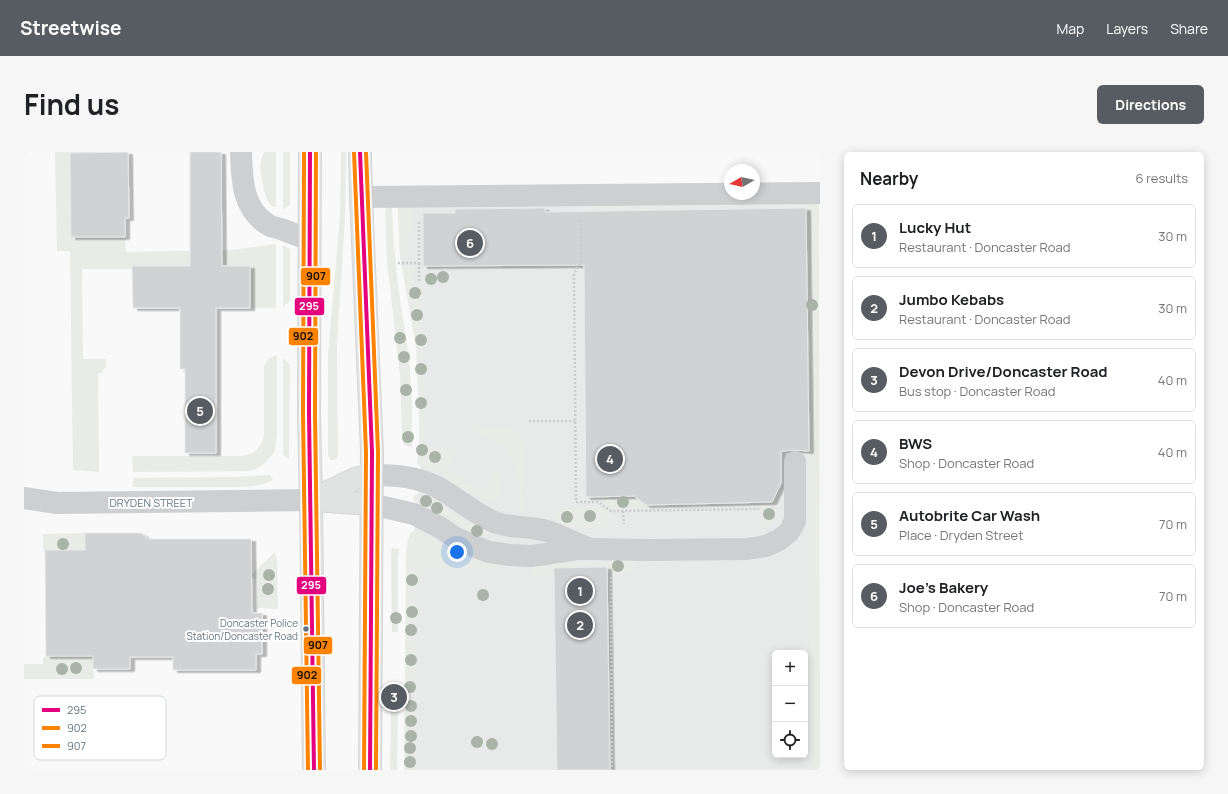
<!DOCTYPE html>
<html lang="en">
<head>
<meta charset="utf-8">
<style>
	:root { --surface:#fff; --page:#f6f6f6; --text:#202124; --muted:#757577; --line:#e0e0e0; --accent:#565c61 }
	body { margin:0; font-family:Manrope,sans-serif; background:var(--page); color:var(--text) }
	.controls { position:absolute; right:12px; bottom:12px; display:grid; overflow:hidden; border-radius:6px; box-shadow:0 2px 10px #0003 }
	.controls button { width:36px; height:36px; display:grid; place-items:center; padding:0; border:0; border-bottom:1px solid var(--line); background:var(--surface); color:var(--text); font:20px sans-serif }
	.compass { position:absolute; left:700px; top:12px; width:36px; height:36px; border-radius:50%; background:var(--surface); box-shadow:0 2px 10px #0003; rotate:261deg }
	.you { position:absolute; left:433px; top:400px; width:14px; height:14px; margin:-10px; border:3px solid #fff; border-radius:50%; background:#1a73e8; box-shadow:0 0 0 6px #1a73e833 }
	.badge { display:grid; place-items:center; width:26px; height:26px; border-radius:50%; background:var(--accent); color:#fff; font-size:13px; font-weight:700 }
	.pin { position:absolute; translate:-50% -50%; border:2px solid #fff; box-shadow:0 1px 4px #0006 }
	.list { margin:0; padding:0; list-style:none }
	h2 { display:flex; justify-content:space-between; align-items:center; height:52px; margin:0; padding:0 16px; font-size:17px }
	h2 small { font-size:13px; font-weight:400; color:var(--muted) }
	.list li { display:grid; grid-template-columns:26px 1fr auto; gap:12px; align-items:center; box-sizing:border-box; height:64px; margin:0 8px 8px; padding:0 8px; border:1px solid var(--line); border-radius:6px }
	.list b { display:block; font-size:15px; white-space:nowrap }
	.list p { margin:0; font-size:13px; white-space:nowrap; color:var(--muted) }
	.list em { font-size:13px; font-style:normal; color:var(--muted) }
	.icon { flex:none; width:22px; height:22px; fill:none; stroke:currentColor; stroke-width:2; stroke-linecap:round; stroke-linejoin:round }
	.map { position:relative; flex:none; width:796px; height:618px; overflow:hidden; border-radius:6px }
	header { display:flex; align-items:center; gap:24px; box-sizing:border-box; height:56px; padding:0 20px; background:var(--accent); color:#fff }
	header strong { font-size:19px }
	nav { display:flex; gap:22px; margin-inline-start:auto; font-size:14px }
	.intro { display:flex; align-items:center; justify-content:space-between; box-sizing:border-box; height:96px; padding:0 24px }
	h1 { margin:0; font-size:28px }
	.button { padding:10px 18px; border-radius:6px; background:var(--accent); color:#fff; font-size:14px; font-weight:700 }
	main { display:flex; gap:24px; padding:0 24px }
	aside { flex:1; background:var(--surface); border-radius:6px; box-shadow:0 2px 10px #0003 }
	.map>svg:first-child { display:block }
	.built { fill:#e8e9e9; fill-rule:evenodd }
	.green { fill:#e8ebe6 }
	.building { fill:#d0d2d3; stroke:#e8e8e8; filter:url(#shadow) }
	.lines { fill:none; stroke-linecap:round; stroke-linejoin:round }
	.major-casing { stroke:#d5d6d7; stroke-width:24 }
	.path { stroke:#cbcccd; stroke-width:2.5; stroke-dasharray:2 2; stroke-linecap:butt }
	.minor { stroke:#cecfd0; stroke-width:22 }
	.major { stroke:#e1e2e2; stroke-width:22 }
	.bus-1-casing { stroke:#fff; stroke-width:7 }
	.bus-2-casing { stroke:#fff; stroke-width:7 }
	.bus-3-casing { stroke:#fff; stroke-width:7 }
	.bus-1 { stroke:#e5007d; stroke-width:4 }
	.bus-2 { stroke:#ff8200; stroke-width:4 }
	.bus-3 { stroke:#ff8200; stroke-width:4 }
	.tree { fill:#a9b3a7 }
	.bus-dot { fill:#657683; stroke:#fff; stroke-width:1.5 }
	.labels { text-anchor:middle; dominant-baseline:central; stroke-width:4; stroke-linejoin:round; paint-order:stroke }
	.bus-label { font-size:10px; fill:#657683; stroke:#fff; text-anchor:end }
	.street-label { font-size:11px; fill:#657683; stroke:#fff }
	.key { fill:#fff; stroke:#d1d6da; stroke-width:1 }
	.key-label { font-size:11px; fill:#657683 }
	.line-badge { stroke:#fff; stroke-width:1.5 }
	.badge-label { font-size:11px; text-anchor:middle; font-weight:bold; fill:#fff }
	.pale-badge-label { font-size:11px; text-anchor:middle; font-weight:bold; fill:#111 }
</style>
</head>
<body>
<header>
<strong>Streetwise</strong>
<nav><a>Map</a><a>Layers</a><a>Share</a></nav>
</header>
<div class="intro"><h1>Find us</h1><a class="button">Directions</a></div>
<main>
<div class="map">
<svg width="796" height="618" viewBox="0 0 796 618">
	<defs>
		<filter id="shadow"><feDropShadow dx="4.5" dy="2.5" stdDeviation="0" flood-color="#0004"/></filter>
	</defs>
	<rect width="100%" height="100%" fill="#f9f9f9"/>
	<path class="built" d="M375,53H789L796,618H387V410L399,297L397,238L385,131L378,116L376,105L374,56ZM751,501H781V603H751Z"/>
	<g class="green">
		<polygon points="31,0 104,0 46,1 47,85 101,85 102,100 208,98 252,92 252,156 226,156 225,114 109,114 108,117 58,117 59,207 82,207 82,215 77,221 74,221 75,320 49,318 46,99 33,99"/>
		<path d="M240,0H252V55C248,54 248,55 246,52C240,45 235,18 237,9C237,6 239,3 240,0Z"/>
		<polygon points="259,0 266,0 266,53 260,57 259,56"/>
		<path d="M317,0H322L321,65L313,192L314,304C313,307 311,308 307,308L304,303V203L316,65Z"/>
		<polygon points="795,49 796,618 786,618 782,57 563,59 563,53"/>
		<polygon points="390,51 390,81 384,82 384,104 376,105 374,56 375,53"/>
		<polygon points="363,55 368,55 370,93 374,134 385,205 388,252 388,296 379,292 378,286 376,224 363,109 361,58"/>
		<polygon points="259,93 266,97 266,149 259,155"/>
		<path d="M378,116H390V135H398L401,295L433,296V299L423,318L459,340L471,321L476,325C478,331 479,337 475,343C464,358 427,329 415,322C408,318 400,316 393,312L395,294V267L392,195Z"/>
		<path d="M253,203V284L251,297L250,301L241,311L234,316L226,319L109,320L108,304H217C230,303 237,296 240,284V214L244,207Z"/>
		<polygon points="259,206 266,213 265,306 261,305 259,301"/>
		<path d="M450,276H491V281L497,284L499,302L498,360L495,361V359C494,350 496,340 495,331C493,302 474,291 451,278Z"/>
		<path d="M246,323L249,328C240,333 231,334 220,335H109V326L211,325Z"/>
		<polygon points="753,339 752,363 749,370 737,381 736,354 585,356 585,378 548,375 530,370 530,361 539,361 539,357 580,356 580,344 610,344 623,353 747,350"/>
		<path d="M393,342L404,346L414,352L442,369L473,383L476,385C459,392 421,364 406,356C402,353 396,353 392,350C389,348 389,348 389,345Z"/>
		<path d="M390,379L397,380C424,396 449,414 480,413L481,414L478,416L393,417L392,618H380L382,402L384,387L387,380Z"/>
		<polygon points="61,381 61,398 19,398 19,382"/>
		<polygon points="368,396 375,397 374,407 374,480 368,480 367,403"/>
		<polygon points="251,400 253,409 254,457 233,456 233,427 227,427 227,423"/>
		<path d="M609,409V422L583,423V415L530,416V423H508C508,418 508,414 512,411Z"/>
		<polygon points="22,504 69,504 70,527 0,527 0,512 19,512 19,505"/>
		<polygon points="374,551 373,618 366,618 367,552"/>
	</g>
	<g class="building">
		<polygon points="104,0 105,66 101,66 101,85 47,85 46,1"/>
		<polygon points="166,0 197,0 198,114 226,114 226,156 192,156 192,301 161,301 161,217 156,217 156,156 109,156 108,114 166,114"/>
		<polygon points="521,56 521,60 782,56 785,299 771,298 757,299 757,331 748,350 622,353 610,344 562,345 560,113 399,114 399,61 431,61 431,57"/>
		<polygon points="61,381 117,381 125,387 227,387 228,461 238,461 238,502 232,502 232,518 149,518 149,505 106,505 106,517 69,517 69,504 22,504 21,398 61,398"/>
		<polygon points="583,415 586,618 533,618 530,416"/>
	</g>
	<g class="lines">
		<g class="major-casing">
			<g id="major">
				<polyline points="286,0 285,261 287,348 290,618"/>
				<polyline points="336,0 337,45 348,300 346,618"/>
				<polyline points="287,348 331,327 347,323"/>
				<polyline points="290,348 347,352"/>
			</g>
		</g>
		<g class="path">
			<polyline points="557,68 557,110 550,122 552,350 574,350 587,359 735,357"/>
			<polyline points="374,111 395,111 395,70"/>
			<polyline points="395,111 395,130"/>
			<polyline points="505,269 551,269"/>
			<polyline points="599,359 600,372"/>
			<polyline points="587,425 588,618"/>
		</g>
		<g class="minor">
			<path d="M217,0C218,27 218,56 243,72C247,75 252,76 257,77C267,81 276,84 286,88"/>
			<polyline points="337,45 796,41"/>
			<path d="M347,323C370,323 392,324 413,335C432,345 448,360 468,369C482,376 503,374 519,378C535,382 549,391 564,396"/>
			<polyline points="0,346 33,351 287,348"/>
			<polyline points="347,352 390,362 417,376 430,385 449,394 465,400 486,403 507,404 523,402 554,397 567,397 624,398 723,397 742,394 755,388 765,380 771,369 771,310"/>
		</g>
		<use href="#major" class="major"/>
		<g class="bus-1-casing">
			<g id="bus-1">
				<polyline points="286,0 285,261 290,618"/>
				<polyline points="336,0 348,300 346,618"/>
			</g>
		</g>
		<g class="bus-2-casing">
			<g id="bus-2">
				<polyline points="280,0 279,261 284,618"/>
				<polyline points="330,0 342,300 340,618"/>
			</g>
		</g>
		<g class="bus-3-casing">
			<g id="bus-3">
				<polyline points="292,0 291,261 296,618"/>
				<polyline points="342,0 354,300 352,618"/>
			</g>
		</g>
		<use href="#bus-1" class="bus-1"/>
		<use href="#bus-2" class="bus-2"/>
		<use href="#bus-3" class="bus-3"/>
	</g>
	<g class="tree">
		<circle cx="419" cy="125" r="6"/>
		<circle cx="407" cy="127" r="6"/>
		<circle cx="391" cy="141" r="6"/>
		<circle cx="788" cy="153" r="6"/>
		<circle cx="393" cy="163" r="6"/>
		<circle cx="376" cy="186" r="6"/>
		<circle cx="397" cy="188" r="6"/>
		<circle cx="380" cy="205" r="6"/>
		<circle cx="397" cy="217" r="6"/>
		<circle cx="382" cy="238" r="6"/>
		<circle cx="397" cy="251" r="6"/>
		<circle cx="384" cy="285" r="6"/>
		<circle cx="398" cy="298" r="6"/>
		<circle cx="411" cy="305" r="6"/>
		<circle cx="402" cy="349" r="6"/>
		<circle cx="599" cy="350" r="6"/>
		<circle cx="413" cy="356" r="6"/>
		<circle cx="745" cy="362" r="6"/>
		<circle cx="566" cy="364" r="6"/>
		<circle cx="543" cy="365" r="6"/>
		<circle cx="453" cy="379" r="6"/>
		<circle cx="39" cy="392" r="6"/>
		<circle cx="594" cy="414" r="6"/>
		<circle cx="245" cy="423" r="6"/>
		<circle cx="388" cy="428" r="6"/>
		<circle cx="244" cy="437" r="6"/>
		<circle cx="459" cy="443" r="6"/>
		<circle cx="388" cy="460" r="6"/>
		<circle cx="372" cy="466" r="6"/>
		<circle cx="387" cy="478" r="6"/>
		<circle cx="387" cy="508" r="6"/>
		<circle cx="52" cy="516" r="6"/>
		<circle cx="38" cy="517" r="6"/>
		<circle cx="386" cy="535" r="6"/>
		<circle cx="387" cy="554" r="6"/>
		<circle cx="387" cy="569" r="6"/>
		<circle cx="387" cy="584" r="6"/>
		<circle cx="453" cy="590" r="6"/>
		<circle cx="468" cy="592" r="6"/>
		<circle cx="386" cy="596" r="6"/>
		<circle cx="386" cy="610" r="6"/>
	</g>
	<circle class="bus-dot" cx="282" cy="477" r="3.5"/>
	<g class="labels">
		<g class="bus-label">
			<text x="274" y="471">Doncaster Police<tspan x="274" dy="13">Station/Doncaster Road</tspan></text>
		</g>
		<g class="street-label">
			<text x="127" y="350">DRYDEN STREET</text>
		</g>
	</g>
	<rect x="10" y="544" width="132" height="64" rx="6" class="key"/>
	<rect x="18" y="556" width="18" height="4" fill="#e5007d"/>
	<rect x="18" y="574" width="18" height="4" fill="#ff8200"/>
	<rect x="18" y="592" width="18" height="4" fill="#ff8200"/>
	<g class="key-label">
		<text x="43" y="562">295</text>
		<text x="43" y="580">902</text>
		<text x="43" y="598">907</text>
	</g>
	<g class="line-badge">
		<rect x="276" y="115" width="31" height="19" rx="4" fill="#ff8200"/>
		<rect x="270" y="145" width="31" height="19" rx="4" fill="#e5007d"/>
		<rect x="264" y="175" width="31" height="19" rx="4" fill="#ff8200"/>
		<rect x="272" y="424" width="31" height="19" rx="4" fill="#e5007d"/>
		<rect x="279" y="484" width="30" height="19" rx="4" fill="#ff8200"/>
		<rect x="267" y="514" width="31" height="19" rx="4" fill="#ff8200"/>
	</g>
	<g class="badge-label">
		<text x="285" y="158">295</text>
		<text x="287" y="437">295</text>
	</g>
	<g class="pale-badge-label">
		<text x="292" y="128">907</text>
		<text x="279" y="188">902</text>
		<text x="294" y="497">907</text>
		<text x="283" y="527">902</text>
	</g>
</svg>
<div class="controls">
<button>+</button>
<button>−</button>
<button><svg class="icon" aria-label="locate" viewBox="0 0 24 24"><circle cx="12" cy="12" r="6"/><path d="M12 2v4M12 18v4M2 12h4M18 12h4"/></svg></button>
</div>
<svg class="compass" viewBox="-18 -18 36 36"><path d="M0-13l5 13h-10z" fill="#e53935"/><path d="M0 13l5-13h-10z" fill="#757577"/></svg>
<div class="you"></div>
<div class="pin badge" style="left:556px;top:439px">1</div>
<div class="pin badge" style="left:556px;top:473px">2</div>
<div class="pin badge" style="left:370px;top:545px">3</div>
<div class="pin badge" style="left:586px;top:307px">4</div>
<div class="pin badge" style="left:176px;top:259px">5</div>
<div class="pin badge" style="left:446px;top:91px">6</div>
</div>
<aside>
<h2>Nearby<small>6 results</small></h2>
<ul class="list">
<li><span class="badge">1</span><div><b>Lucky Hut</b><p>Restaurant · Doncaster Road</p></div><em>30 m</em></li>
<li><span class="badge">2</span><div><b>Jumbo Kebabs</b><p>Restaurant · Doncaster Road</p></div><em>30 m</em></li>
<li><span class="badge">3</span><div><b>Devon Drive/Doncaster Road</b><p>Bus stop · Doncaster Road</p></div><em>40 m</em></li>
<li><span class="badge">4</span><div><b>BWS</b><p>Shop · Doncaster Road</p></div><em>40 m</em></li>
<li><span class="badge">5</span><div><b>Autobrite Car Wash</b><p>Place · Dryden Street</p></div><em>70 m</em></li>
<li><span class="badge">6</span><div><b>Joe's Bakery</b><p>Shop · Doncaster Road</p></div><em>70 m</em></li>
</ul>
</aside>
</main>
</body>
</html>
